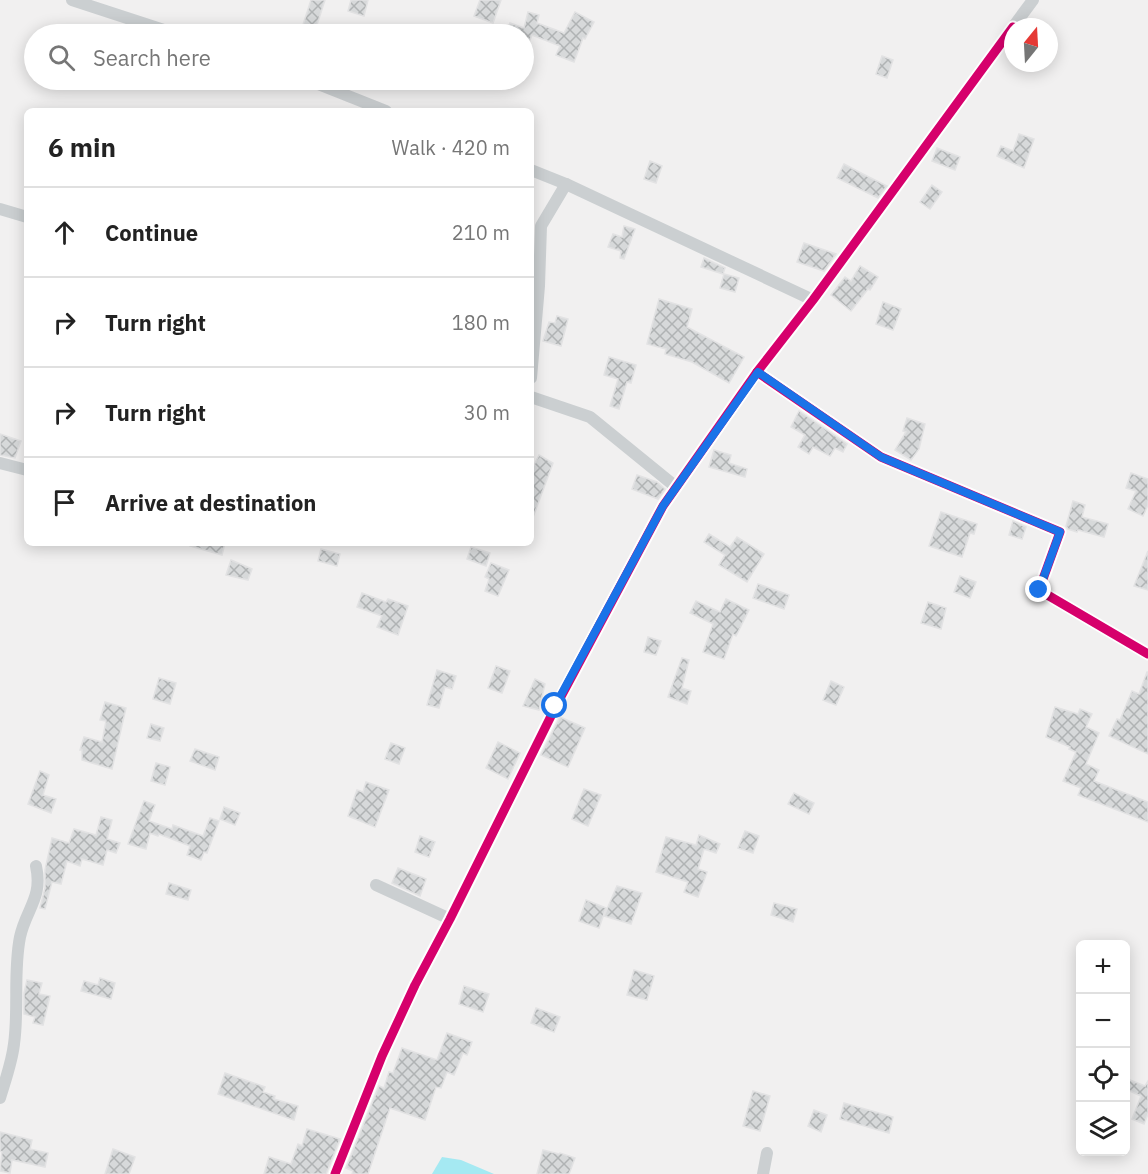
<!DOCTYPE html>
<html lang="en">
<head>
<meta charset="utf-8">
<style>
	:root { --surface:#fff; --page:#f6f6f6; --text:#222; --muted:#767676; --line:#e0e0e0 }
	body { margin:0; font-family:"IBM Plex Sans",sans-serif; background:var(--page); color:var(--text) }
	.controls { position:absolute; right:18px; bottom:18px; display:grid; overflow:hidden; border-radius:9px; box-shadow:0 3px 15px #0003 }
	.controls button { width:54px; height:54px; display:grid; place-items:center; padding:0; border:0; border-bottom:2px solid var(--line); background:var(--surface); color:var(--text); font:30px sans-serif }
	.compass { position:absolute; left:1004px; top:18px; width:54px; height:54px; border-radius:50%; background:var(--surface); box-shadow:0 3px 15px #0003; rotate:18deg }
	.stop { position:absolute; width:18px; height:18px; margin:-14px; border:4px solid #1a73e8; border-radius:50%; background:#fff }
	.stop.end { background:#1a73e8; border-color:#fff; box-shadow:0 2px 6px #0008 }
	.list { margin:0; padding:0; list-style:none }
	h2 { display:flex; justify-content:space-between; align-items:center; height:78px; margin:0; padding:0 24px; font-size:26px }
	h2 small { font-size:20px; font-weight:400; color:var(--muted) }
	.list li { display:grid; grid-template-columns:39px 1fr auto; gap:18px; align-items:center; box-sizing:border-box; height:90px; padding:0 24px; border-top:2px solid var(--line) }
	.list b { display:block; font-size:22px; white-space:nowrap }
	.list em { font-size:20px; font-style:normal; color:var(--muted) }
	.icon { flex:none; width:33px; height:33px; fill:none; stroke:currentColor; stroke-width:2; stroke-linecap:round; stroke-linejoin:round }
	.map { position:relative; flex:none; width:1148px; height:1174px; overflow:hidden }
	.search { position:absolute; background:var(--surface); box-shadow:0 3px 15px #0003; left:24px; top:24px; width:510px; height:66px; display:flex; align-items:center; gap:15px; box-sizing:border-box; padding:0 21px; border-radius:33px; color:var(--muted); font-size:22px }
	.panel { position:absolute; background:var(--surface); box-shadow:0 3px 15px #0003; left:24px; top:108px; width:510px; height:438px; border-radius:9px }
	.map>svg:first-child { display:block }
	.water { fill:#a5e9f2 }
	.building { fill:url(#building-cross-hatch); stroke:#e2e2e3; stroke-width:1.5 }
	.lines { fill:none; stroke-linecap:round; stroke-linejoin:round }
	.minor { stroke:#cbcfd1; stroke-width:12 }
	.cycleway-casing { stroke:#fff; stroke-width:13 }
	.cycleway { stroke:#d6006c; stroke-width:9 }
	.route { stroke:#1a73e8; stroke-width:8 }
</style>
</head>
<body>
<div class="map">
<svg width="1148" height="1174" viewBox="0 0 1148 1174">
	<defs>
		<pattern id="building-cross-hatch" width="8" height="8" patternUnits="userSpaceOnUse" patternTransform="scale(1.5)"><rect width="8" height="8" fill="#d7d9da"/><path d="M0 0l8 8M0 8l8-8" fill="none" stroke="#b0b3b4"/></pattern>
	</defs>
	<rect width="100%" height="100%" fill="#f1f0f0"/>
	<polygon class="water" points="442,1157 461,1160 494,1174 432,1174"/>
	<g class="building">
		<polygon points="311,0 325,0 314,34 300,34"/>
		<polygon points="351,0 368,0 364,16 348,11"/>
		<polygon points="480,0 501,0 493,23 474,16"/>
		<polygon points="528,12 539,15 537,23 564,33 575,12 594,22 585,39 583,38 574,62 556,55 560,46 532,35 524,55 524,34 505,34 510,23 524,28"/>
		<polygon points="882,56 893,60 887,78 876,74"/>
		<polygon points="1019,134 1034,139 1024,168 997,156 1001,146 1013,151"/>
		<polygon points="937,148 960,157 955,170 932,161"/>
		<polygon points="650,161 662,166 656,183 644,179"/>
		<polygon points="844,164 859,172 887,186 878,198 837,178"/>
		<polygon points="932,185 942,192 930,209 920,202"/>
		<polygon points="624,226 635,229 624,259 620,258 621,251 608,247 613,234 622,237"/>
		<polygon points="804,243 836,254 824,271 797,262"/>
		<polygon points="704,258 725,268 723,274 701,267"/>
		<polygon points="860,266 878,277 870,290 868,289 851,311 831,295 845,277 851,281"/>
		<polygon points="724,274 739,278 735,292 720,288"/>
		<polygon points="659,299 692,309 687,327 744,357 729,383 692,362 665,354 666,349 647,344"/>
		<polygon points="883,302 901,309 893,330 876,324"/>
		<polygon points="557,316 568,319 561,346 543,341 549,322 555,323"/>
		<polygon points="609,357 636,365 631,383 627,382 619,409 610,406 618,379 604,375"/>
		<polygon points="799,411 847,444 843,452 835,448 830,456 813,447 809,454 798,447 805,435 791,427"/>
		<polygon points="907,418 925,424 919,449 911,460 895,450 906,432 903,431"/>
		<polygon points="0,434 21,441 15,458 0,455"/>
		<polygon points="714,450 731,455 729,463 747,469 745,477 709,467"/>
		<polygon points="539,455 553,463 532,520 531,471"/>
		<polygon points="1131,473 1148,479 1148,505 1143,516 1128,509 1136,491 1126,488"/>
		<polygon points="637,475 657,482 665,489 658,499 632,489"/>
		<polygon points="1073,501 1085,505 1082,517 1108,524 1104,537 1078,530 1077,532 1068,529 1066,526"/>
		<polygon points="941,512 977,524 974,534 970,533 962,557 929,546"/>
		<polygon points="1013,521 1026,527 1022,539 1009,535"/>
		<polygon points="709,534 730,547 737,537 764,554 747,582 719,565 725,555 704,542"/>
		<polygon points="191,543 225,543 222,555 190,546"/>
		<polygon points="471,547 490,553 486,566 467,559"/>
		<polygon points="321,549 340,554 337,566 318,561"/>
		<polygon points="1148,551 1148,590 1134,586"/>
		<polygon points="231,560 252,569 248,580 226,575"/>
		<polygon points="491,563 509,570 498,596 485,591 489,579 485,577"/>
		<polygon points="960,576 976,582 970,598 954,592"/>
		<polygon points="758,584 789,595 784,609 753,598"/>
		<polygon points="362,593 386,602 388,599 408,606 398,635 377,627 382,616 357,607"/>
		<polygon points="726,599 749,610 736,636 733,634 724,659 703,652 713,624 690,613 696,601 720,612"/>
		<polygon points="928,602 946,608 941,629 921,623"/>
		<polygon points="648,637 661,641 656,655 644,652"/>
		<polygon points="682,658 689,660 682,688 691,691 687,704 668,697"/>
		<polygon points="496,666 510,671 502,693 488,688"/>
		<polygon points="437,670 456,676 452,689 445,687 439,708 427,705"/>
		<polygon points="1147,672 1148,672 1148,754 1109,736 1117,719 1120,720 1132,691 1139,694"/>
		<polygon points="159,678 176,683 170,704 153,699"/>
		<polygon points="535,679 545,684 539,710 523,706"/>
		<polygon points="831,681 844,687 836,705 823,700"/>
		<polygon points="105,702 126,708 112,769 82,760 82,750 80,750 84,737 102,742 106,721 100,720"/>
		<polygon points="1055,707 1078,714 1080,709 1092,714 1086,727 1099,733 1086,764 1099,770 1094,781 1148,802 1148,822 1078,795 1081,788 1063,781 1076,752 1069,749 1070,747 1046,737"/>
		<polygon points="560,717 585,728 568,767 541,755"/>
		<polygon points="151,724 164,728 160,741 147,738"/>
		<polygon points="498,742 520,753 508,779 486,768"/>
		<polygon points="391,743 405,748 399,764 385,759"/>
		<polygon points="195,749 219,757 215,770 190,761"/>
		<polygon points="156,763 170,767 165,785 151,781"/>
		<polygon points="40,771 49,775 43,795 56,799 51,813 28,804"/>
		<polygon points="366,782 389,790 375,827 348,816 357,790 363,792"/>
		<polygon points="584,789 601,795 588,826 572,819"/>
		<polygon points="794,793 814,803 809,814 788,804"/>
		<polygon points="144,801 155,805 149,821 172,829 173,825 203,836 210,818 219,821 207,853 204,852 201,860 187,855 190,846 159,834 158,836 150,833 146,849 128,844"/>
		<polygon points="224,807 240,813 235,825 220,819"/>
		<polygon points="101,817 112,820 107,839 120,843 116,853 107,850 103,865 82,859 80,866 67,861 61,884 52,882 45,909 40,908 45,888 45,870 52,838 69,843 74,829 96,835"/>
		<polygon points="745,831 759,836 753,853 738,848"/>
		<polygon points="699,835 720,844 716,853 704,849 698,869 707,872 698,897 684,892 688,882 656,872 666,837 696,845"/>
		<polygon points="420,836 435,842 429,857 415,852"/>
		<polygon points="398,868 426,879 420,896 392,883"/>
		<polygon points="169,883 191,890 188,900 166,894"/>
		<polygon points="617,886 642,893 631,924 604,916"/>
		<polygon points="586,900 606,908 599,928 579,921"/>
		<polygon points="774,903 797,909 793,922 771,915"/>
		<polygon points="634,970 654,976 647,1000 627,995"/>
		<polygon points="100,978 115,983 111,999 81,991 84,981 98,985"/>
		<polygon points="27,980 42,983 39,994 50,996 43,1025 33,1023 35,1017 24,1014 24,993"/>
		<polygon points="464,986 489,994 483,1012 459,1004"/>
		<polygon points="536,1008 560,1017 554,1032 531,1023"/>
		<polygon points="447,1033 472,1042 467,1055 463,1053 454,1075 447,1072 441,1088 436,1087 425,1120 390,1108 368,1174 352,1174 353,1171 346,1168 379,1086 384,1088 389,1072 393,1073 402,1048 437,1060"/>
		<polygon points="225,1073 265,1087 263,1092 275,1096 274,1099 298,1106 294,1120 218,1094"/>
		<polygon points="1125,1078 1145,1086 1148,1081 1148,1114 1144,1124 1132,1119 1141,1096 1125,1089"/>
		<polygon points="753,1091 770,1096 760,1131 743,1126"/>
		<polygon points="844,1103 893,1117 889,1133 840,1119"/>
		<polygon points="814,1110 827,1115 821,1132 808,1126"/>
		<polygon points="307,1129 340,1139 326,1174 264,1174 269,1157 291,1164 298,1144 302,1146"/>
		<polygon points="0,1132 32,1140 30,1149 48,1153 45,1167 12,1160 10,1173 0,1171 2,1152 0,1151"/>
		<polygon points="113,1149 135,1157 129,1174 105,1174"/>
		<polygon points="543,1150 559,1154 560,1153 575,1158 569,1174 537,1174"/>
	</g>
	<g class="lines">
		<g class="minor">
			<polyline points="72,0 176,34"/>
			<polyline points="1013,27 1033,0"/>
			<polyline points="308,80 386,111"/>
			<polyline points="531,170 566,184 813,300"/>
			<polyline points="0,209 27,217"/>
			<polyline points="757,372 881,457 1060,532 1039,590 1148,654"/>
			<polyline points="531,378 539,286 541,226 566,184"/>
			<polyline points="531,397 590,417 676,487"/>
			<polyline points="0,463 27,470"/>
			<polyline points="376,885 450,919"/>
			<path d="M0,1098C5,1081 12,1062 14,1044C19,1009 13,972 20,937C26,909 43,898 36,866"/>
			<polyline points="335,1174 382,1056 415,985 450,919 556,706 663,506 757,372 813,300 1013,27"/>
			<polyline points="763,1174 767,1153"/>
		</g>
		<g class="cycleway-casing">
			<g id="cycleway">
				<polyline points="757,372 881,457 1060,532 1039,590 1148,654"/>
				<polyline points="335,1174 382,1056 415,985 450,919 556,706 663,506 757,372 813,300 1013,27"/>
			</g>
		</g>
		<use href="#cycleway" class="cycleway"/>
	</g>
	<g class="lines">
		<polyline class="route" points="555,706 663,506 758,372 881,457 1060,532 1039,590"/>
	</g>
</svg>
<div class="controls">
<button>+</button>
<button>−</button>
<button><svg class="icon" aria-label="locate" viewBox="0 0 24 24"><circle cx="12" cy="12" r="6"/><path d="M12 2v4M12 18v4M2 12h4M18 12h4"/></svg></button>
<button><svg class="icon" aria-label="layers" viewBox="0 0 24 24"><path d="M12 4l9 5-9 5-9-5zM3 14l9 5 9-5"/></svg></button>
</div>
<svg class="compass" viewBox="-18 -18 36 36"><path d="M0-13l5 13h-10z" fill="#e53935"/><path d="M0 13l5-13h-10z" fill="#767676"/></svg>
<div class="stop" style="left:555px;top:706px"></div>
<div class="stop end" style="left:1039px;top:590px"></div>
<div class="search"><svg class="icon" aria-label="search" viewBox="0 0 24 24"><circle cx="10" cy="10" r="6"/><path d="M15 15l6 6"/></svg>Search here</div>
<section class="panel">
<h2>6 min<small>Walk · 420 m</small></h2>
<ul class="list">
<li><svg class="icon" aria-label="ahead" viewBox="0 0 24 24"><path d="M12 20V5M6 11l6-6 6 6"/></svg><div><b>Continue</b></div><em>210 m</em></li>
<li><svg class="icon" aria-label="right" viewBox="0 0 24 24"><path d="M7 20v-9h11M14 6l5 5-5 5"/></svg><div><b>Turn right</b></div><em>180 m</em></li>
<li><svg class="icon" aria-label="right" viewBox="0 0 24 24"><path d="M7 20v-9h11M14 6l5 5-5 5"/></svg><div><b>Turn right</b></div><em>30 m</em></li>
<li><svg class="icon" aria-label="arrive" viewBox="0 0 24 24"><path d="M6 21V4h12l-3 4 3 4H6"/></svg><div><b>Arrive at destination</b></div></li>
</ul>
</section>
</div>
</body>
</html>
